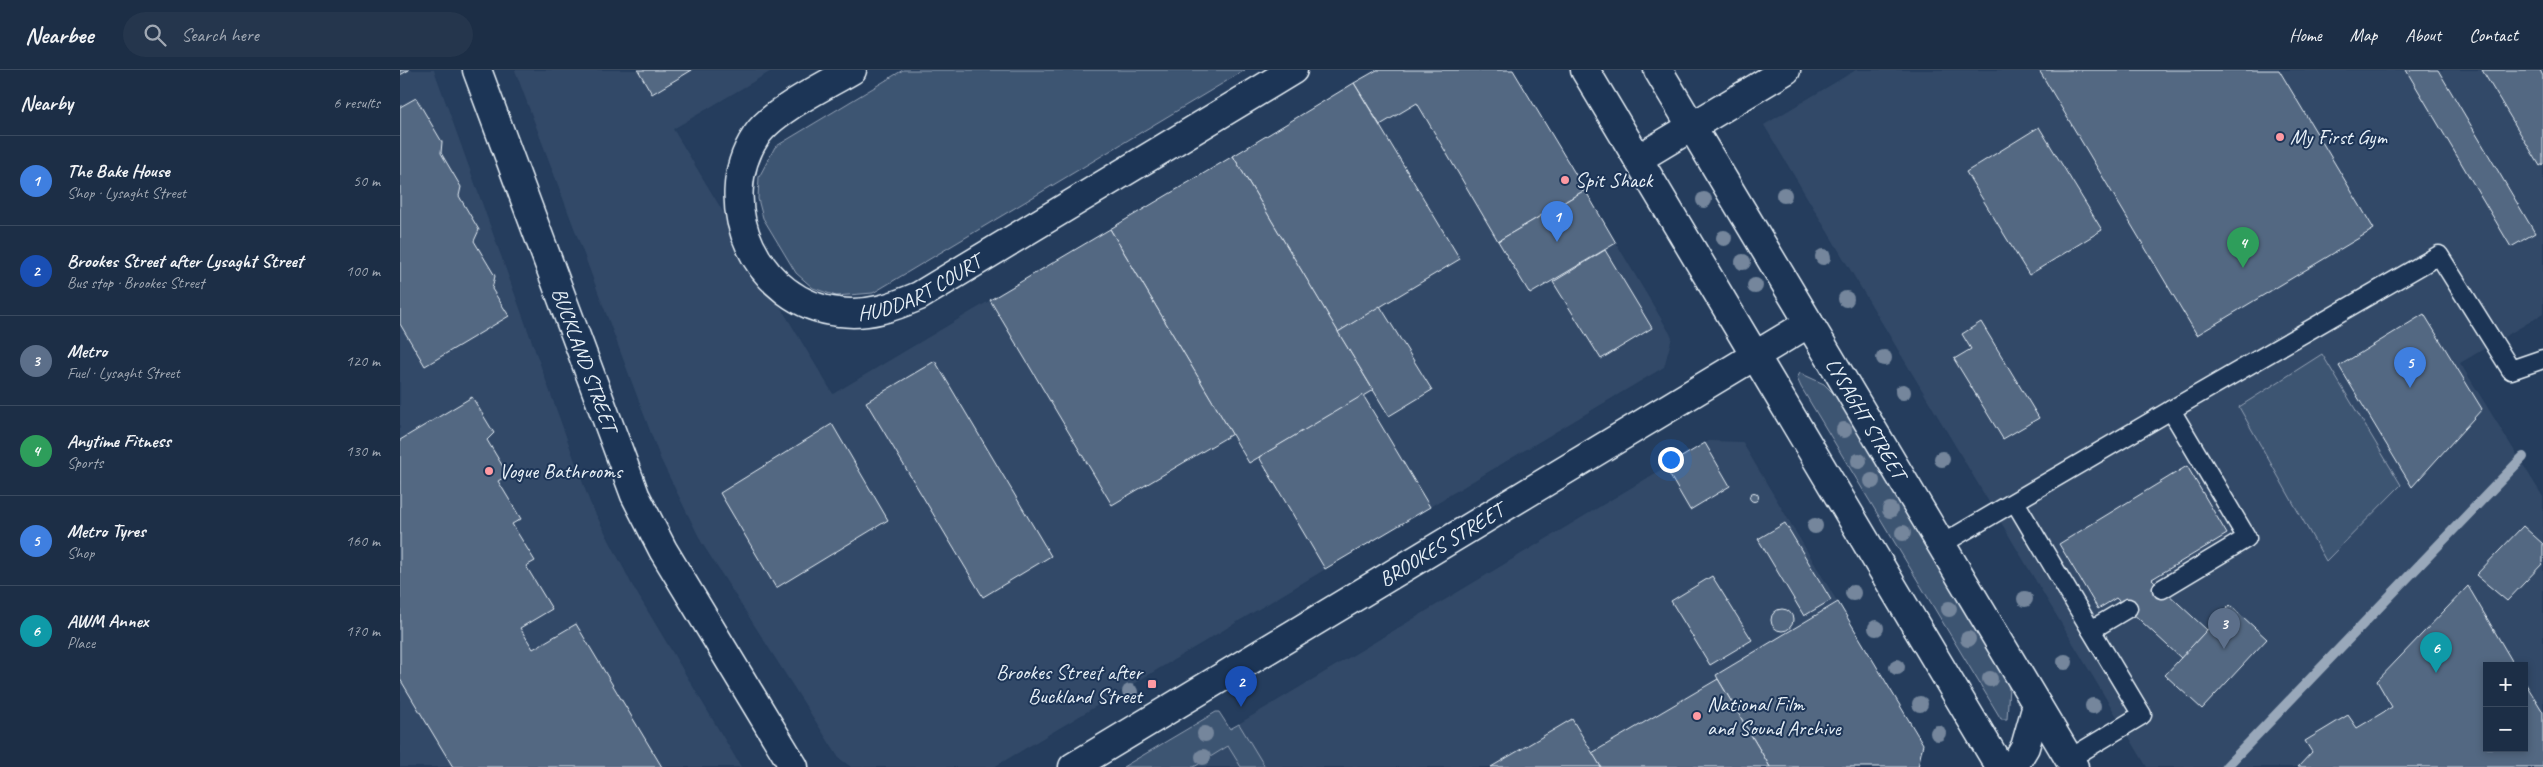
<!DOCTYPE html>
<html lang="en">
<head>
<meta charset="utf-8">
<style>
	:root { --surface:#1c2e46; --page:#25364d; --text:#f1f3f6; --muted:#a0a8b3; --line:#3a4a5f; --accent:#8c9099 }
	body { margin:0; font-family:Caveat,sans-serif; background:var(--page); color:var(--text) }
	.controls { position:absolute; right:15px; bottom:15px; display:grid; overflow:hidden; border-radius:0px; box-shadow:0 2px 8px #0003 }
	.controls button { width:45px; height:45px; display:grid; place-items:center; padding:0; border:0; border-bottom:1px solid var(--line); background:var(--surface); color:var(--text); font:25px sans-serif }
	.you { position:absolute; left:1270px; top:389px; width:18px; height:18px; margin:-12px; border:4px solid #fff; border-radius:50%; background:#1a73e8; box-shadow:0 0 0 8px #1a73e833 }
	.badge { display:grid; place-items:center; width:32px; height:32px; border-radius:50%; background:var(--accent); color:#fff; font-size:16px; font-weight:700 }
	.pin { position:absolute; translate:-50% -41px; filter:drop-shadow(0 1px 2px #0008) }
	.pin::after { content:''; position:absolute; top:26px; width:18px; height:15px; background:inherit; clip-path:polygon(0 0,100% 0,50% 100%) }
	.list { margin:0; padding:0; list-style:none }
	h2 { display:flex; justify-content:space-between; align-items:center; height:65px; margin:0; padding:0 20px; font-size:21px }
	h2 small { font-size:16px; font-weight:400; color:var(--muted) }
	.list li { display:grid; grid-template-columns:32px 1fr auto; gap:15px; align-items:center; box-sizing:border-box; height:90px; padding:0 20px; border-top:1px solid var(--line) }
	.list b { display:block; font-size:19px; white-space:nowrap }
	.list p { margin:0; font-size:16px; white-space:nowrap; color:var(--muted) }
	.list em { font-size:16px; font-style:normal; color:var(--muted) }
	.icon { flex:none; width:28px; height:28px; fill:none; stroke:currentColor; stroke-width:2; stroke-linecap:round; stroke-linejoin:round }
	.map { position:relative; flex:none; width:2143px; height:697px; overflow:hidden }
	header { display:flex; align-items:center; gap:30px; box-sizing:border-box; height:70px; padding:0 25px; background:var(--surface); border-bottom:1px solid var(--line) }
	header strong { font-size:24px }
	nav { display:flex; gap:28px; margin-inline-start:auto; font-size:18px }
	.search { width:350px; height:45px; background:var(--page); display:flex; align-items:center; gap:12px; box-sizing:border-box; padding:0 18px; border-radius:28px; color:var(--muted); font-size:19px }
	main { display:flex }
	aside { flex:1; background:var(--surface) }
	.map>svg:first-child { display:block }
	.built { fill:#334a68; fill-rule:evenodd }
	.green { fill:#3e5472; stroke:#93a2b5 }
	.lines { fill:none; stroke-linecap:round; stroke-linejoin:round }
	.stream { stroke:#99a8ba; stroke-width:10 }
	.building { fill:#536782; stroke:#e8f1f8 }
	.service-casing { stroke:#e8f1f8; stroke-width:21 }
	.minor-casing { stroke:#e8f1f8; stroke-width:31 }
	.tertiary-casing { stroke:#e8f1f8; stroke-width:31 }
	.service { stroke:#1d3557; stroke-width:18 }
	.minor { stroke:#1d3557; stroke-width:28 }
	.tertiary { stroke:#1d3557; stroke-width:28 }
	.tree { fill:#74869c }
	.poi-dot { fill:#ff9aa2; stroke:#1d3557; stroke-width:2 }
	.labels { text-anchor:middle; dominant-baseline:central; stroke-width:4; stroke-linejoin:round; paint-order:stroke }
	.poi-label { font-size:21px; fill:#e8f1f8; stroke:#1d3557; text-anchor:start }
	.street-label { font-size:21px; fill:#e8f1f8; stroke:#1d3557 }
</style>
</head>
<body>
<header>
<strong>Nearbee</strong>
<div class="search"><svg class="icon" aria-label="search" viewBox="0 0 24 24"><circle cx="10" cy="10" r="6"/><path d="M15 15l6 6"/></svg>Search here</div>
<nav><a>Home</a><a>Map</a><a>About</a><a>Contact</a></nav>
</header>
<main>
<aside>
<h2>Nearby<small>6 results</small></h2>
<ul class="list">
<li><span class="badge" style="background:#3f7fe0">1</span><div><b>The Bake House</b><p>Shop · Lysaght Street</p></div><em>50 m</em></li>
<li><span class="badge" style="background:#1a4fb4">2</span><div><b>Brookes Street after Lysaght Street</b><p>Bus stop · Brookes Street</p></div><em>100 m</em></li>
<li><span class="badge" style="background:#5c6f8a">3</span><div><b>Metro</b><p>Fuel · Lysaght Street</p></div><em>120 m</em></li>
<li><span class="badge" style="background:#2e9e5b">4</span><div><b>Anytime Fitness</b><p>Sports</p></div><em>130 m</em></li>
<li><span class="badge" style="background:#3f7fe0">5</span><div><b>Metro Tyres</b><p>Shop</p></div><em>160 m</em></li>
<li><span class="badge" style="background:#0f9aa8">6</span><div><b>AWM Annex</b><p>Place</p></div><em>170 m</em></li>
</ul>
</aside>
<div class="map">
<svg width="2143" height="697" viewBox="0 0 2143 697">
	<rect width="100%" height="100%" fill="#253d5d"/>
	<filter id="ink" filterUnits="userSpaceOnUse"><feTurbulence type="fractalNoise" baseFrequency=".02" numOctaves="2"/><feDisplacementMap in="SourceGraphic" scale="10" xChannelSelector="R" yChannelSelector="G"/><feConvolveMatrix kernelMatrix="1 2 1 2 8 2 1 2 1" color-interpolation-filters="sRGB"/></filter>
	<g filter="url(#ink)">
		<g class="built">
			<polygon points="0,0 34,0 190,433 232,515 341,697 0,697"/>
			<polygon points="115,0 373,0 273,59 433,324 977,0 1113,0 1272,267 1264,297 594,697 451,697 439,688 302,473 261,390"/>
			<path d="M1456,0H2143V244L2060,293L2143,427V697H1747L1364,55ZM2087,596H2124V678H2087Z"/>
			<polygon points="1309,371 1342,372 1522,674 1517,697 767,697"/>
		</g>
		<g class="green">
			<polygon points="503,0 845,0 473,223 436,226 413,218 396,203 363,148 358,129 359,107 375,77"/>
			<polygon points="1922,284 2001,415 1926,491 1839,337"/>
			<polygon points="1400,303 1424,314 1442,332 1604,600 1609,616 1607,649 1601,649 1401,317 1397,308"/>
			<polygon points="816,642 819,642 830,659 839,654 865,697 841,697 828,676 794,697 723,697"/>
		</g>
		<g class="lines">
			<polyline class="stream" points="1826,697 2123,387"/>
		</g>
		<g class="building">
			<polygon points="0,0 9,0 0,5"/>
			<polygon points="238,0 292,0 252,24"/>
			<polygon points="977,0 1113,0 1185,120 1098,171 1017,33 980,55 954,13"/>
			<polygon points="1639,0 1879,0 1974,159 1797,265"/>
			<polygon points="2006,0 2038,0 2135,163 2111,177"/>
			<polygon points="2082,0 2140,0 2143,6 2143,94 2140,96"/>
			<polygon points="954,13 1060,189 938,262 833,86"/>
			<polygon points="16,28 42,72 41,83 61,117 59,126 79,160 74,171 95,206 92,219 109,246 25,296 0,254 0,37"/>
			<polygon points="1639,57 1702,160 1629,205 1566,102"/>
			<polygon points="833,86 973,320 849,393 710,159"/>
			<polygon points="1185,120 1216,173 1130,224 1098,171"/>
			<polygon points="710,159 832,364 712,435 590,230"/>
			<polygon points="1205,180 1252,258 1201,289 1153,212"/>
			<polygon points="980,236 1032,320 989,346 938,262"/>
			<polygon points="2024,244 2082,339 2012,417 1939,296"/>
			<polygon points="1581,252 1639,348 1603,369 1554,289 1571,279 1562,264"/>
			<polygon points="535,291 651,486 583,527 466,332"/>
			<polygon points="963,325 1030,437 925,499 859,387"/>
			<polygon points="72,327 94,363 87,370 108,405 98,411 121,449 112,454 135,491 126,496 152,539 120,558 133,579 176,554 262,697 53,697 0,609 0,370"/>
			<polygon points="432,354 488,450 376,518 320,423"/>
			<polygon points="1305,373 1330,416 1290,440 1265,397"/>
			<polygon points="1787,396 1827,464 1752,509 1807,560 1781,588 1716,528 1698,539 1659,474"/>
			<circle cx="1354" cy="427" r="4.5"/>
			<polygon points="1385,453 1431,530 1404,546 1358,469"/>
			<polygon points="2123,456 2143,474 2143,493 2107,531 2076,505"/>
			<polygon points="1312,506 1352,570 1310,595 1271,531"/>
			<polygon points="2068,516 2115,596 2087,596 2087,678 2124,678 2124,611 2143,642 2143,697 1898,697 1912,682 1905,671 1948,645 1957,658 1992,637 1977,611"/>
			<polygon points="1438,532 1523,674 1518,697 1370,697 1318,609 1316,605"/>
			<polygon points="1830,535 1867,569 1802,639 1765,605"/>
			<circle cx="1382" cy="550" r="11"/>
			<polygon points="1318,609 1370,697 1201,697 1192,683"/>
			<polygon points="1172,649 1201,697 1091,697"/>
		</g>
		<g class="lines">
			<g class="service-casing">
				<g id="service">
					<polyline points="1771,340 2039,185 2111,300 2143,289"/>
					<polyline points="1615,432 1691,560"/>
					<polyline points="1542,474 1771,340 1847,468 1762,519"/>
					<polyline points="1669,689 1742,645 1691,560 1728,538"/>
				</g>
			</g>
			<g class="minor-casing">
				<g id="minor">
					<path id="s1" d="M77,0L235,425L263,480L394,697"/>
					<path id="s2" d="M452,0C425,16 372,41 356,66C311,134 358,234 439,242C468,246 493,237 519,226L893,0"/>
					<polyline points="1238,89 1386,0"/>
					<path id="s3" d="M673,697L1409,253"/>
					<polyline points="1613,697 1625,677 1637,635"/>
				</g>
			</g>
			<g class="tertiary-casing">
				<g id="tertiary">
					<polyline points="1185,0 1600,697"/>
					<path id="s4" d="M1258,0L1674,697"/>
				</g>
			</g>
			<use href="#service" class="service"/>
			<use href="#minor" class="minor"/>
			<use href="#tertiary" class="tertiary"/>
		</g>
		<g class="tree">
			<circle cx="1384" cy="125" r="8"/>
			<circle cx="1304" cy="130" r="8"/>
			<circle cx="1324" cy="168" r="8"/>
			<circle cx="1423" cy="187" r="8"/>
			<circle cx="1343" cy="192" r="8"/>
			<circle cx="1355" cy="216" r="8"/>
			<circle cx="1446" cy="229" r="8"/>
			<circle cx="1484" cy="288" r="8"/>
			<circle cx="1503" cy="322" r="8"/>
			<circle cx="1444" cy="360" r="8"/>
			<circle cx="1542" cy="389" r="8"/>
			<circle cx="1459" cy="391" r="8"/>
			<circle cx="1472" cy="411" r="8"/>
			<circle cx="1490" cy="440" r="8"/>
			<circle cx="1415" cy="456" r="8"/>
			<circle cx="1503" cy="463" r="8"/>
			<circle cx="1453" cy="523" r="8"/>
			<circle cx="1625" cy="529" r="8"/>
			<circle cx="1549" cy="539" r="8"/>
			<circle cx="1476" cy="558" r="8"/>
			<circle cx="1568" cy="569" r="8"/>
			<circle cx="1665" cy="592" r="8"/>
			<circle cx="1497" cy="597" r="8"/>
			<circle cx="1590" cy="609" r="8"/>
			<circle cx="730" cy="622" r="8"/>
			<circle cx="1520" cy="634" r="8"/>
			<circle cx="1693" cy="636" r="8"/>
			<circle cx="1538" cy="663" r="8"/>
			<circle cx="805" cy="664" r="8"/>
			<circle cx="803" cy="687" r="8"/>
		</g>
	</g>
	<g class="poi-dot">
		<circle cx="1880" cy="67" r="5"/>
		<circle cx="1165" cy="110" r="5"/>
		<circle cx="89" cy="401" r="5"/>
		<rect x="747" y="609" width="10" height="10" rx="2.5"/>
		<circle cx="1297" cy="646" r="5"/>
	</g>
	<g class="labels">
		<g class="poi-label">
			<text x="1890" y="67">My First Gym</text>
			<text x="1175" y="110">Spit Shack</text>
			<text x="99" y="401">Vogue Bathrooms</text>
			<text x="742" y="602" text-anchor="end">Brookes Street after<tspan x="742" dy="24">Buckland Street</tspan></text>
			<text x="1307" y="634">National Film<tspan x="1307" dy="24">and Sound Archive</tspan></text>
		</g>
		<g class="street-label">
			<text stroke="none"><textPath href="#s2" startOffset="434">HUDDART COURT</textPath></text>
			<text stroke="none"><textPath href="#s1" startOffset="309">BUCKLAND STREET</textPath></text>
			<text stroke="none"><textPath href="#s4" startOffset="406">LYSAGHT STREET</textPath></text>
			<text stroke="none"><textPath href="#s3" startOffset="430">BROOKES STREET</textPath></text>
		</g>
	</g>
</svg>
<div class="controls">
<button>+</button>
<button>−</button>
</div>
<div class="you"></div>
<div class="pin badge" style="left:1157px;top:172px;background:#3f7fe0">1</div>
<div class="pin badge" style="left:841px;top:637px;background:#1a4fb4">2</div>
<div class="pin badge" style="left:1824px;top:579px;background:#5c6f8a">3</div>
<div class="pin badge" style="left:1843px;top:198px;background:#2e9e5b">4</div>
<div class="pin badge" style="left:2010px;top:318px;background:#3f7fe0">5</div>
<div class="pin badge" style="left:2036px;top:603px;background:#0f9aa8">6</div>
</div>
</main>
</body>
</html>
